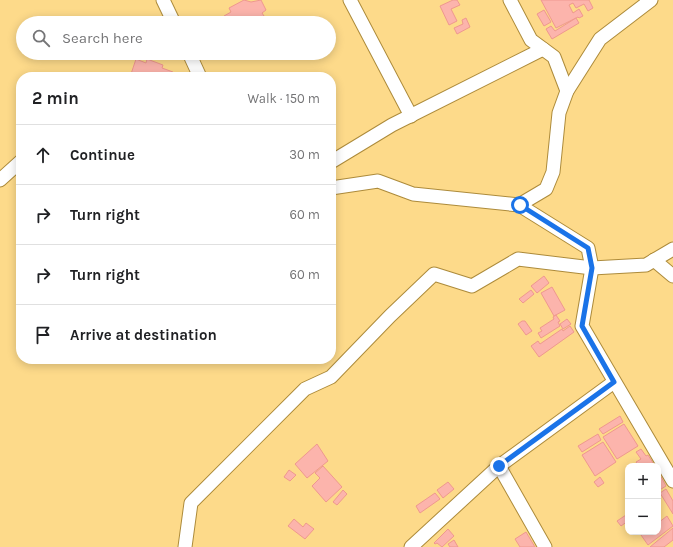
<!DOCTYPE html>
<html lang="en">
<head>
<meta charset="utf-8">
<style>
	:root { --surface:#fff; --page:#f6f6f6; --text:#202124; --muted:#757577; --line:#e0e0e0 }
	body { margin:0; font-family:Karla,sans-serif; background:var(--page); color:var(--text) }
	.controls { position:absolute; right:12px; bottom:12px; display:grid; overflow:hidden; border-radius:8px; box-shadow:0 2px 10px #0003 }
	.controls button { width:36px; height:36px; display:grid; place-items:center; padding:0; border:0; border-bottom:1px solid var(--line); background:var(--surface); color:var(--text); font:20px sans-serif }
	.stop { position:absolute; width:12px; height:12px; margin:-9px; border:3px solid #1a73e8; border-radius:50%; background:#fff }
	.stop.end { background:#1a73e8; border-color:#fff; box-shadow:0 1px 4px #0008 }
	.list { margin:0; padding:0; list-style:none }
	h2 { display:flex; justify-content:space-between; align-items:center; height:52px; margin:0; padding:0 16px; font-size:17px }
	h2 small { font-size:13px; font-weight:400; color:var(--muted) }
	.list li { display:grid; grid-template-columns:26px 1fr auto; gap:12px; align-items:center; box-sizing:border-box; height:60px; padding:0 16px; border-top:1px solid var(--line) }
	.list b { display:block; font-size:15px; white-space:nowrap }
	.list em { font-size:13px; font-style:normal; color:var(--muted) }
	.icon { flex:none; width:22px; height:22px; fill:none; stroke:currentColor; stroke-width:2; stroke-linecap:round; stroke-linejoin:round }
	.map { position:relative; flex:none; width:673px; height:547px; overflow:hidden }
	.search { position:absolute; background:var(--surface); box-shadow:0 2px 10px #0003; left:16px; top:16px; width:320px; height:44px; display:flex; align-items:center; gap:10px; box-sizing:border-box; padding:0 14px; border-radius:22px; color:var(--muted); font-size:15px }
	.panel { position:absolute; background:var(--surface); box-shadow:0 2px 10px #0003; left:16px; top:72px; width:320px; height:292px; border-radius:16px }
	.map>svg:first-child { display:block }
	.building { fill:#fcb4ac; stroke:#ef988f }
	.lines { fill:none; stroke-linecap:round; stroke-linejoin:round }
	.street-casing { stroke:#ad8b3b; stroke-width:15 }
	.street { stroke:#fff; stroke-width:13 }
	.route { stroke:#1a73e8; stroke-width:5 }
</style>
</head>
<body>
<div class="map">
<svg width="673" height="547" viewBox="0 0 673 547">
	<rect width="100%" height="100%" fill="#fdda8a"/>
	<g class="building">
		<polygon points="244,0 251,2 261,0 266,10 262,13 268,22 228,23 224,16 231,12 229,8"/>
		<polygon points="453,0 457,0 460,5 451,9 457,21 449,25 440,6"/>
		<polygon points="541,0 589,0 593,8 588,11 584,4 576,8 573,3 569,5 573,13 579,9 583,16 579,18 578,17 556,28"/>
		<polygon points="544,10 551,22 544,26 537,14"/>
		<polygon points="466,18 470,27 457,34 454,28 463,24 462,20"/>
		<polygon points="576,18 579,23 552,39 546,29 551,26 555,31"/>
		<polygon points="136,59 146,63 147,59 163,65 162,68 173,72 172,77 130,77"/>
		<polygon points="544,276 549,283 537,293 531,286"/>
		<polygon points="552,287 565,310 554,316 541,293"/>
		<polygon points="531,290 534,294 523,303 519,299"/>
		<polygon points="556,315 560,321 558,322 560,326 541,338 538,333 542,331 540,328 554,319 553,317"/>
		<polygon points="567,319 571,324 563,329 560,324"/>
		<polygon points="522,321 525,321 532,331 526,335 518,324"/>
		<polygon points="570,326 574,332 539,357 531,346 538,341 540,344 562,329 563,331"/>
		<polygon points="620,416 623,422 603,434 599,429"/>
		<polygon points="624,424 638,446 617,459 603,437"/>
		<polygon points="598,434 601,440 582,452 578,446"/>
		<polygon points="603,442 616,462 595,476 582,455"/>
		<polygon points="317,444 328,461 307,478 295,464"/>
		<polygon points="641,449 646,456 648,455 655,466 639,466 636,462 641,459 636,452"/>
		<polygon points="323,466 342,487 326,502 312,486 320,478 315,473"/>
		<polygon points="289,470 296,475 290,481 284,477"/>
		<polygon points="658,471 666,486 658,491"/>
		<polygon points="600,477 604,483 598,487 594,482"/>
		<polygon points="448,482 454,489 443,498 437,490"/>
		<polygon points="666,489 673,501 673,514 660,493"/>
		<polygon points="343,490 347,494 337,505 333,502"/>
		<polygon points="435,493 440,499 420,513 416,506"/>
		<polygon points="626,515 628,521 621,526 617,521"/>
		<polygon points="667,516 673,526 648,545 641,535 646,532 658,532 658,523"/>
		<polygon points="294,519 303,527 306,523 314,529 305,539 288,526"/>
		<polygon points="673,528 673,540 664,547 650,547"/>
		<polygon points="448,529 454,536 442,547 437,543 435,544 434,543"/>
		<polygon points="526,532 535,547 520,547 515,539"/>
		<polygon points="454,540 458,547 450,547 448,544"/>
	</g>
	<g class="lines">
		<g class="street-casing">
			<g id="street">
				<polyline points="163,0 174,23"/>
				<polyline points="350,0 411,116"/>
				<polyline points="510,0 531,40 554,57 567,91"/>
				<polyline points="189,53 200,77"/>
				<polyline points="331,162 392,125 543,49"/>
				<polyline points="0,180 21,161"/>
				<polyline points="331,188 378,181 413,194 519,205 546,189 553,172 559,113 567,91 600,39 651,0"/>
				<polyline points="519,205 588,248 592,268 582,326 673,481"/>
				<polyline points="654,260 673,276"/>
				<polyline points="499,466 545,547"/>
				<polyline points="185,547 191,503 305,389 331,377 390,316 434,274 472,286 518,259 592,268 646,265 673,249"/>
				<polyline points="411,547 499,466 614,382"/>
			</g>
		</g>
		<use href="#street" class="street"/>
	</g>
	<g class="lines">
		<polyline class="route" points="499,466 614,382 582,326 592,268 588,248 520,205"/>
	</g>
</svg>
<div class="controls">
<button>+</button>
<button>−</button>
</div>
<div class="stop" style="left:520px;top:205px"></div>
<div class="stop end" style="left:499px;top:466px"></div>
<div class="search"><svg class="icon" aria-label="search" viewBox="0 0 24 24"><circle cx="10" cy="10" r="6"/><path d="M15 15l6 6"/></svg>Search here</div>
<section class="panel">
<h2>2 min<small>Walk · 150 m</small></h2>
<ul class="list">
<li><svg class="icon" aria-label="ahead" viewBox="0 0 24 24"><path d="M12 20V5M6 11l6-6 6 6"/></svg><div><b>Continue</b></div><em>30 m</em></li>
<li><svg class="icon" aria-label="right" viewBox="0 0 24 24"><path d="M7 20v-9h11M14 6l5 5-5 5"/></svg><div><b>Turn right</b></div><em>60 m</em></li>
<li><svg class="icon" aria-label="right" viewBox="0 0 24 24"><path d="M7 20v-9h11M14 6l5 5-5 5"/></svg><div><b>Turn right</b></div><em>60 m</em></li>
<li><svg class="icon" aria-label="arrive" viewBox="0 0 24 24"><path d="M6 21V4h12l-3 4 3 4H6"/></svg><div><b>Arrive at destination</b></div></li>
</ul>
</section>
</div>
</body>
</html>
